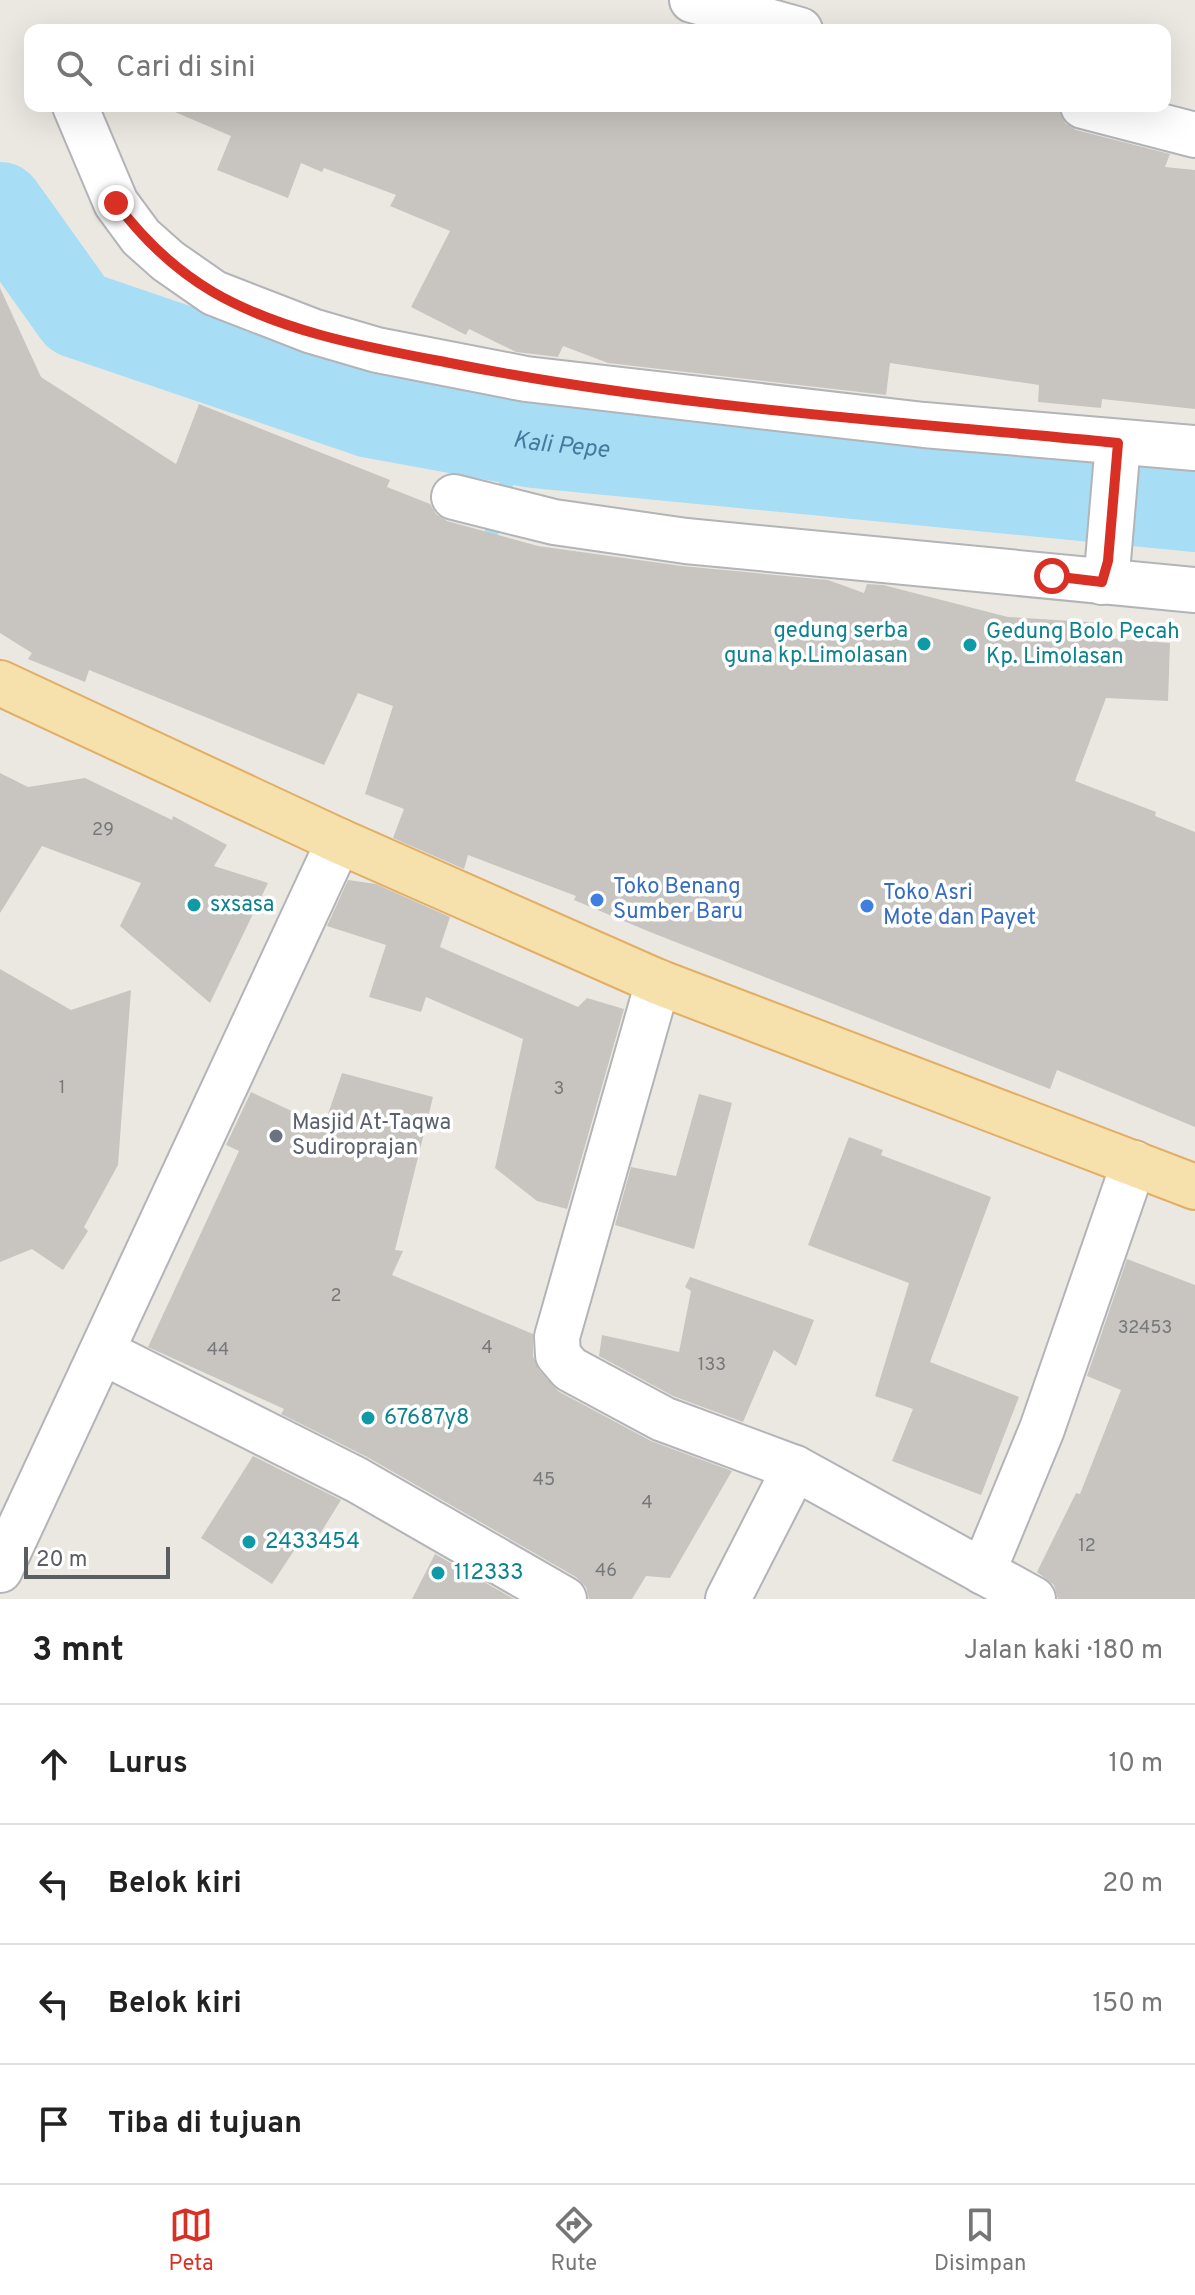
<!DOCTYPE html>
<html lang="id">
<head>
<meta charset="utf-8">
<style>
	:root { --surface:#fff; --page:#f2f2f2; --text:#222; --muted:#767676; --line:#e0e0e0; --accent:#d93025 }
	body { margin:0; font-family:Overpass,sans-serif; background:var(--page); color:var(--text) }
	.scale { position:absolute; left:24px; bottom:20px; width:146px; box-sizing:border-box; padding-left:8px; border:4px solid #5a5e61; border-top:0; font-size:22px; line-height:28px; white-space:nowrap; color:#5a5e61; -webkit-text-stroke:6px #fff; paint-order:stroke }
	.stop { position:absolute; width:24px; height:24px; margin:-18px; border:6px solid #d93025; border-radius:50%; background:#fff }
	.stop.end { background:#d93025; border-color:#fff; box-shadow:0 2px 8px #0008 }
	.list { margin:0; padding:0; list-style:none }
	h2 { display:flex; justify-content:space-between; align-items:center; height:104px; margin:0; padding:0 32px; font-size:34px }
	h2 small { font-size:26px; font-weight:400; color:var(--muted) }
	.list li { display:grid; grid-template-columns:52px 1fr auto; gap:24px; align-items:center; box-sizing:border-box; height:120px; padding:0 32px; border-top:2px solid var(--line) }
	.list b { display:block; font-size:30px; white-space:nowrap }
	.list em { font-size:26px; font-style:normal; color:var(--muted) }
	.icon { flex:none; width:44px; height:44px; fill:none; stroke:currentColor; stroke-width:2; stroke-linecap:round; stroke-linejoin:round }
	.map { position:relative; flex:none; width:1195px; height:1599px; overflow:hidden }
	.search { position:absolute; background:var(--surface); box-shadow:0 8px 32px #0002; left:24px; right:24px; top:24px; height:88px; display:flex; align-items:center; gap:20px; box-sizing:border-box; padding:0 28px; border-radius:16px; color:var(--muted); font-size:30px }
	.sheet { height:584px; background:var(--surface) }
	nav { display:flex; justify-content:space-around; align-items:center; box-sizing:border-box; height:112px; border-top:2px solid var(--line); background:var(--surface); font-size:22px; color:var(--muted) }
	nav a { display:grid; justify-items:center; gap:4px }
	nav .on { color:var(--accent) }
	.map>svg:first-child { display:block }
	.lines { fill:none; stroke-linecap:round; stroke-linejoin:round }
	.stream { stroke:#a7ddf5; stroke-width:14 }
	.river { stroke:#a7ddf5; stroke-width:88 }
	.building { fill:#c8c5c0 }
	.minor-casing { stroke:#b2b4b8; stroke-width:48 }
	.major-casing { stroke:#e1ae64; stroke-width:48 }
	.minor { stroke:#fff; stroke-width:44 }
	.major { stroke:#f6e0ac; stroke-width:44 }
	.route { stroke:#d93025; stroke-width:10 }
	.culture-dot { fill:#0f9aa8; stroke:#fff; stroke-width:3 }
	.shop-dot { fill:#3f7fe0; stroke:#fff; stroke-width:3 }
	.worship-dot { fill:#6b7280; stroke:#fff; stroke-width:3 }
	.labels { text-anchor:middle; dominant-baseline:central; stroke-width:7; stroke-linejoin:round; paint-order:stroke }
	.number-label { font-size:18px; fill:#767879 }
	.culture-label { font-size:22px; fill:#0d838f; stroke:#fff; text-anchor:start }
	.shop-label { font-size:22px; fill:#366cbe; stroke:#fff; text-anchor:start }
	.worship-label { font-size:22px; fill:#5b616d; stroke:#fff; text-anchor:start }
	.water-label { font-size:24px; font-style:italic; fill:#457a9c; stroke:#fff }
</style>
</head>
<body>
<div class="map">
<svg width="1195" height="1599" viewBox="0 0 1195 1599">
	<rect width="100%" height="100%" fill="#ebe8e1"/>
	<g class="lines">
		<polyline class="stream" points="486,551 519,441"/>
		<path class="river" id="s1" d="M0,206L77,314L371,414L534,444L1195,508"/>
	</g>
	<g class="building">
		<polygon points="161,106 1059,106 1065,123 1076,130 1170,154 1165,167 1195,170 1195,409 1102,399 1101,408 1038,402 1039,385 890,363 886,395 608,363 563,346 558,357 516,352 469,329 466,335 411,307 450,231 390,206 396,195 324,168 322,172 301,163 288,198 217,170 231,136"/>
		<polygon points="0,288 41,377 176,464 199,404 390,480 387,487 430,504 436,514 447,521 538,546 682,566 828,580 864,593 867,584 883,585 1008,617 1105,623 1104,638 1170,643 1168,701 1106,698 1075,781 1156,812 1155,816 1195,832 1195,1127 1057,1070 1050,1089 650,932 574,900 576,896 468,855 464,869 393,838 404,809 365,794 393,706 358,693 324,765 89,670 85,682 28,659 32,653 0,633"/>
		<polygon points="0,773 28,787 85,778 172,820 173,816 227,845 214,866 268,883 210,1003 120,926 141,883 42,846 0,913"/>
		<polygon points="348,880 376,884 450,917 440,947 578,1007 587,998 624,1009 567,1209 537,1201 495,1168 523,1039 426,997 421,1012 369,997 386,945 327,926"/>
		<polygon points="0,969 71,1010 131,990 118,1165 84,1227 88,1231 63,1270 32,1249 0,1262"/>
		<polygon points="342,1073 433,1097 395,1250 403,1251 392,1275 533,1334 533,1356 539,1370 558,1391 651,1441 732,1471 670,1578 646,1576 632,1599 589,1599 586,1587 576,1577 369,1458 281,1414 284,1409 148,1347 239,1151 226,1145 251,1092 324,1126"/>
		<polygon points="699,1094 732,1103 694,1249 615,1225 631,1167 676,1176"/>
		<polygon points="849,1137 883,1150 881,1155 991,1197 930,1362 1019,1397 981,1495 892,1461 913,1409 875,1396 909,1283 808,1245"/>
		<polygon points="1127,1259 1195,1285 1195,1599 1058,1599 1054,1585 1037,1572 1076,1493 1080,1494 1121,1390 1087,1376"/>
		<polygon points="690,1277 814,1320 796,1366 774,1350 743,1422 673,1396 599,1356 602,1335 679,1352 691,1291 685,1287"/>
		<polygon points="253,1456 341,1500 310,1550 299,1543 272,1584 201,1538"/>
		<polygon points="435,1554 514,1599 412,1599"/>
	</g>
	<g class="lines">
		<g class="minor-casing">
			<g id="minor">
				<polyline points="692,0 800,30"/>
				<polyline points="75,106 116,203 141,237 168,261 214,293 312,331 377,350 526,379 924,425 1195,448"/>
				<polyline points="1083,106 1195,135"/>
				<polyline points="454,497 554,522 686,541 1195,590"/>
				<polyline points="1102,582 1108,561 1118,443"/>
				<polyline points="658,982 557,1337 558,1355 570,1369 663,1419 795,1468 1033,1599"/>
				<polyline points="103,1352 357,1480 564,1599"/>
				<polyline points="0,1570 339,841"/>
				<polyline points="983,1572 1042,1429 1134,1163"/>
				<polyline points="728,1599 795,1468"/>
			</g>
		</g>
		<g class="major-casing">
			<polyline id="major" points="0,683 339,841 658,982 1195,1187"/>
		</g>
		<use href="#minor" class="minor"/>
		<use href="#major" class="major"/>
	</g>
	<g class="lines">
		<path class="route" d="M116,203C143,239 174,269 213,292C284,333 372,348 450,363C670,407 895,421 1118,443L1108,561L1102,582L1052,576"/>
	</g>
	<g class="culture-dot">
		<circle cx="924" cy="644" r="8"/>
		<circle cx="970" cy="645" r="8"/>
		<circle cx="194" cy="905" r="8"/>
		<circle cx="368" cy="1418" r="8"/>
		<circle cx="249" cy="1542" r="8"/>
		<circle cx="438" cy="1573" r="8"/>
	</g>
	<g class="shop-dot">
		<circle cx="597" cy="900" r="8"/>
		<circle cx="867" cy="906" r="8"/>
	</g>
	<circle class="worship-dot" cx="276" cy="1136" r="8"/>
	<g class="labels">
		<g class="number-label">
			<text x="103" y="830">29</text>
			<text x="62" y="1088">1</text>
			<text x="559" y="1089">3</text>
			<text x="336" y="1296">2</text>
			<text x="1145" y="1328">32453</text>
			<text x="487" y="1348">4</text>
			<text x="218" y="1350">44</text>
			<text x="712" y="1365">133</text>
			<text x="544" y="1480">45</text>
			<text x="647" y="1503">4</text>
			<text x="1087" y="1546">12</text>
			<text x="606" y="1571">46</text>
		</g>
		<g class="culture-label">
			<text x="908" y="631" text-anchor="end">gedung serba<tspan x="908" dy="25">guna kp.Limolasan</tspan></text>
			<text x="986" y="632">Gedung Bolo Pecah<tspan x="986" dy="25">Kp. Limolasan</tspan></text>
			<text x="210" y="905">sxsasa</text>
			<text x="384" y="1418">67687y8</text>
			<text x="265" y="1542">2433454</text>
			<text x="454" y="1573">112333</text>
		</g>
		<g class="shop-label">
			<text x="613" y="887">Toko Benang<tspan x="613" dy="25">Sumber Baru</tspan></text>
			<text x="883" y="893">Toko Asri<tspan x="883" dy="25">Mote dan Payet</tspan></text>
		</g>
		<g class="worship-label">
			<text x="292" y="1123">Masjid At-Taqwa<tspan x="292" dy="25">Sudiroprajan</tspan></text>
		</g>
		<g class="water-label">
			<text stroke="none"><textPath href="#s1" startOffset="636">Kali Pepe</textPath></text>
		</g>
	</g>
</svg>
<div class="scale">20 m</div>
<div class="stop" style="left:1052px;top:576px"></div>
<div class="stop end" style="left:116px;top:203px"></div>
<div class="search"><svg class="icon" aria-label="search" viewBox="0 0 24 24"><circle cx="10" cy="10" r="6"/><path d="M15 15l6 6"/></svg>Cari di sini</div>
</div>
<section class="sheet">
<h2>3 mnt<small>Jalan kaki · 180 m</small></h2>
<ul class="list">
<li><svg class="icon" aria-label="ahead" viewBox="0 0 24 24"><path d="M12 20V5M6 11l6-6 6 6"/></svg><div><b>Lurus</b></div><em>10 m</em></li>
<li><svg class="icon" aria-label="left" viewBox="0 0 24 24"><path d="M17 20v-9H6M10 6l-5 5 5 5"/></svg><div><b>Belok kiri</b></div><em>20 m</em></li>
<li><svg class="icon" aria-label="left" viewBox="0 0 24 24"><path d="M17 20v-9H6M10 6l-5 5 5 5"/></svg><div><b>Belok kiri</b></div><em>150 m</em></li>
<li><svg class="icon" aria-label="arrive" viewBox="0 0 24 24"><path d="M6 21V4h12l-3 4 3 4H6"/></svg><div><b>Tiba di tujuan</b></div></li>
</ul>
</section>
<nav>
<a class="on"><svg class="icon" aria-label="map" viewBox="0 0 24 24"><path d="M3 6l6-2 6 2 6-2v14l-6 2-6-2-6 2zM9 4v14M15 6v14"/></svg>Peta</a>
<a><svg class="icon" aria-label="directions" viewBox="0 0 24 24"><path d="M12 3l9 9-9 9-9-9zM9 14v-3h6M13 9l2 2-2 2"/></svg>Rute</a>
<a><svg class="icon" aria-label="saved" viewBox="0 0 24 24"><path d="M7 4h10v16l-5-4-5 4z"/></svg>Disimpan</a>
</nav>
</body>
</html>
